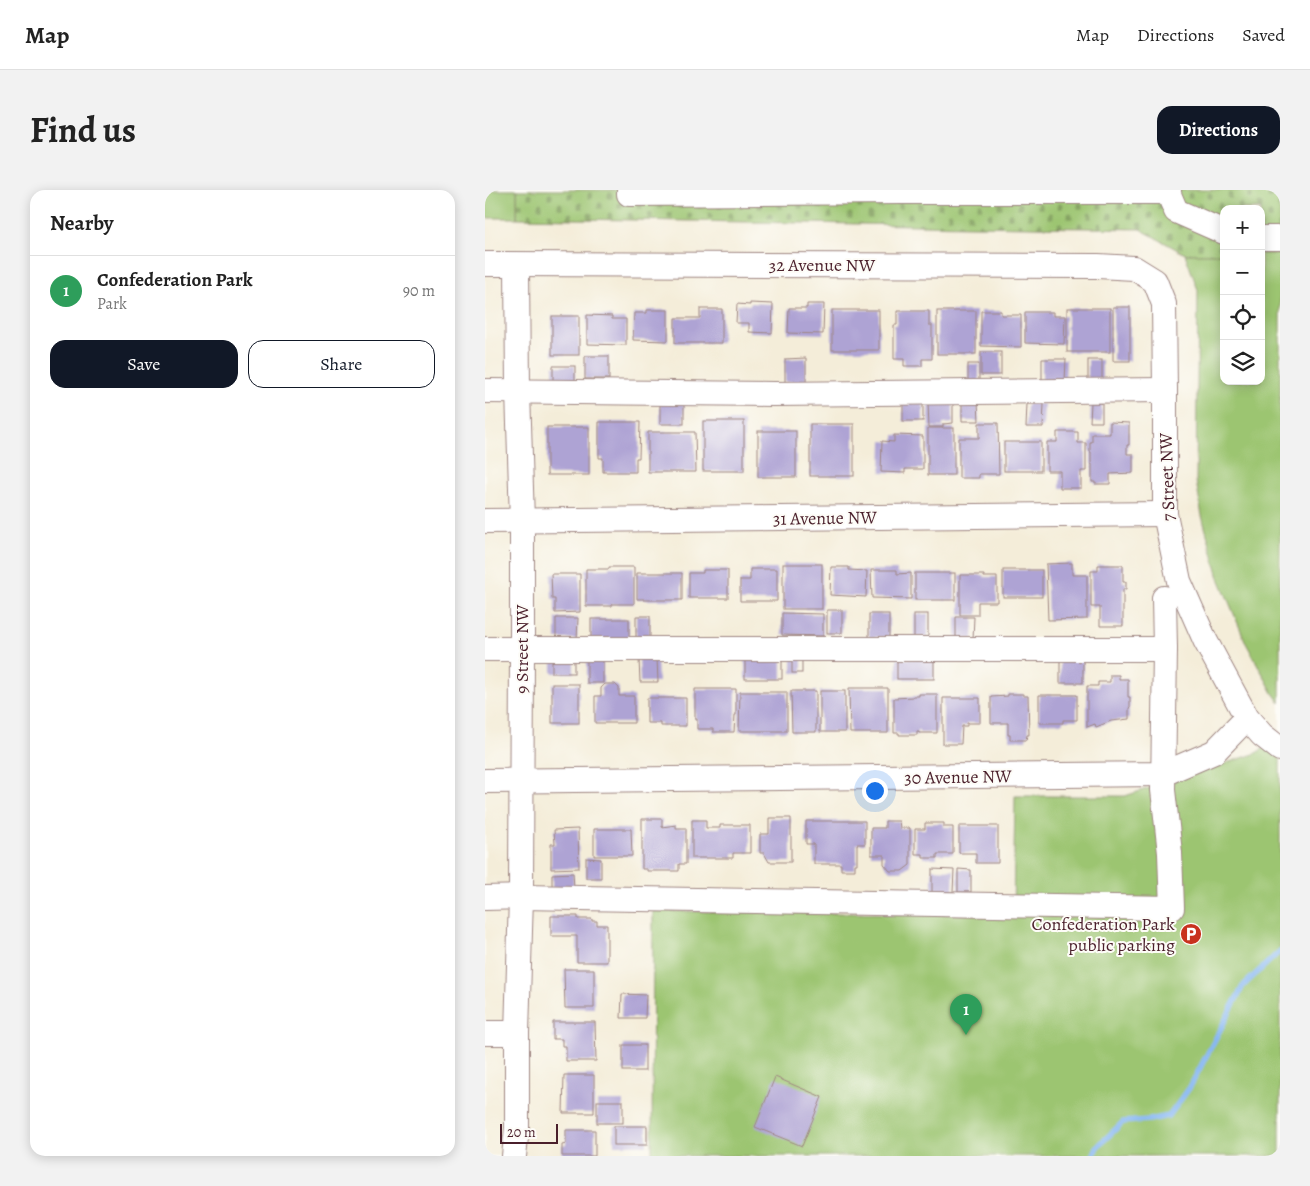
<!DOCTYPE html>
<html lang="en">
<head>
<meta charset="utf-8">
<style>
	:root { --surface:#fff; --page:#f2f2f2; --text:#222; --muted:#767676; --line:#e0e0e0; --accent:#111827 }
	body { margin:0; font-family:Alegreya,serif; background:var(--page); color:var(--text) }
	.controls { position:absolute; right:15px; top:15px; display:grid; overflow:hidden; border-radius:10px; box-shadow:0 2px 12px #0003 }
	.controls button { width:45px; height:45px; display:grid; place-items:center; padding:0; border:0; border-bottom:1px solid var(--line); background:var(--surface); color:var(--text); font:25px sans-serif }
	.scale { position:absolute; left:15px; bottom:12px; width:58px; box-sizing:border-box; padding-left:5px; border:2px solid #4a1f2b; border-top:0; font-size:14px; line-height:18px; white-space:nowrap; color:#4a1f2b; -webkit-text-stroke:4px #fdfcf7; paint-order:stroke }
	.you { position:absolute; left:389px; top:600px; width:18px; height:18px; margin:-12px; border:4px solid #fff; border-radius:50%; background:#1a73e8; box-shadow:0 0 0 8px #1a73e833 }
	.badge { display:grid; place-items:center; width:32px; height:32px; border-radius:50%; background:var(--accent); color:#fff; font-size:16px; font-weight:700 }
	.pin { position:absolute; translate:-50% -41px; filter:drop-shadow(0 1px 2px #0008) }
	.pin::after { content:''; position:absolute; top:26px; width:18px; height:15px; background:inherit; clip-path:polygon(0 0,100% 0,50% 100%) }
	.list { margin:0; padding:0; list-style:none }
	h2 { display:flex; justify-content:space-between; align-items:center; height:65px; margin:0; padding:0 20px; font-size:21px }
	h2 small { font-size:16px; font-weight:400; color:var(--muted) }
	.list li { display:grid; grid-template-columns:32px 1fr auto; gap:15px; align-items:center; box-sizing:border-box; height:70px; padding:0 20px; border-top:1px solid var(--line) }
	.list b { display:block; font-size:19px; white-space:nowrap }
	.list p { margin:0; font-size:16px; white-space:nowrap; color:var(--muted) }
	.list em { font-size:16px; font-style:normal; color:var(--muted) }
	.actions { display:flex; gap:10px; padding:15px 20px }
	.actions a { flex:1; padding:11px 0; border:1px solid var(--accent); border-radius:15px; text-align:center; font-size:18px; color:var(--accent) }
	.actions .main { background:var(--accent); color:#fff }
	.icon { flex:none; width:28px; height:28px; fill:none; stroke:currentColor; stroke-width:2; stroke-linecap:round; stroke-linejoin:round }
	.map { position:relative; flex:none; width:795px; height:966px; overflow:hidden; border-radius:15px }
	header { display:flex; align-items:center; gap:30px; box-sizing:border-box; height:70px; padding:0 25px; background:var(--surface); border-bottom:1px solid var(--line) }
	header strong { font-size:24px }
	nav { display:flex; gap:28px; margin-inline-start:auto; font-size:18px }
	.intro { display:flex; align-items:center; justify-content:space-between; box-sizing:border-box; height:120px; padding:0 30px }
	h1 { margin:0; font-size:35px }
	.button { padding:12px 22px; border-radius:15px; background:var(--accent); color:#fff; font-size:18px; font-weight:700 }
	main { display:flex; gap:30px; padding:0 30px }
	aside { flex:1; background:var(--surface); border-radius:15px; box-shadow:0 2px 12px #0003 }
	.map>svg:first-child { display:block }
	.cemetery { fill:url(#cemetery-stones); stroke:#73724e }
	.park { fill:#9cc571; stroke:#73724e }
	.lines { fill:none; stroke-linecap:round; stroke-linejoin:round }
	.stream { stroke:#88b8f3; stroke-width:5.5 }
	.building { fill:#aea3d4 }
	.minor-casing { stroke:#9f8682; stroke-width:26 }
	.minor { stroke:#fff; stroke-width:24 }
	.labels { text-anchor:middle; dominant-baseline:central; stroke-width:4; stroke-linejoin:round; paint-order:stroke }
	.street-label { font-size:18px; fill:#4a1f2b; stroke:#fdfcf7 }
	.poi-label { font-size:18px; fill:#4a1f2b; stroke:#fdfcf7; text-anchor:end }
</style>
</head>
<body>
<header>
<strong>Map</strong>
<nav><a>Map</a><a>Directions</a><a>Saved</a></nav>
</header>
<div class="intro"><h1>Find us</h1><a class="button">Directions</a></div>
<main>
<aside>
<h2>Nearby<small></small></h2>
<ul class="list">
<li><span class="badge" style="background:#2e9e5b">1</span><div><b>Confederation Park</b><p>Park</p></div><em>90 m</em></li>
</ul>
<div class="actions"><a class="main">Save</a><a>Share</a></div>
</aside>
<div class="map">
<svg width="795" height="966" viewBox="0 0 795 966">
	<defs>
		<pattern id="cemetery-stones" width="16" height="16" patternUnits="userSpaceOnUse" patternTransform="scale(1.25)"><rect width="16" height="16" fill="#9cc571"/><path d="M2 7V4a2 2 0 0 1 4 0v3zM10 15v-3a2 2 0 0 1 4 0v3z" fill="#819f5d"/></pattern>
	</defs>
	<rect width="100%" height="100%" fill="#fdfcf7"/>
	<filter id="ink" filterUnits="userSpaceOnUse"><feTurbulence type="fractalNoise" baseFrequency=".02" numOctaves="2"/><feDisplacementMap in="SourceGraphic" scale="10" xChannelSelector="R" yChannelSelector="G"/><feConvolveMatrix kernelMatrix="1 2 1 2 8 2 1 2 1" color-interpolation-filters="sRGB"/></filter>
	<filter id="wash" filterUnits="userSpaceOnUse"><feTurbulence type="fractalNoise" baseFrequency=".0096" numOctaves="4" result="noise"/><feDisplacementMap in="SourceGraphic" scale="20" xChannelSelector="R" yChannelSelector="G"/><feGaussianBlur stdDeviation="1.12" result="paint"/><feColorMatrix in="noise" values="0 0 0 0 0 0 0 0 0 0 0 0 0 0 0 0 0 1.4 0 .05"/><feComposite in="paint" operator="in"/></filter>
	<g filter="url(#wash)">
		<rect width="100%" height="100%" fill="#f4edd9"/>
		<polygon class="cemetery" points="32,0 795,0 795,64 776,64 776,19 739,19 739,64 700,64 655,39 32,28"/>
		<g class="park">
			<rect x="0" y="0" width="32" height="28"/>
			<polygon points="700,64 739,64 739,191 776,191 776,64 795,64 795,513 788,503 761,453 734,388 717,326 711,291 713,100"/>
			<polygon points="795,549 795,966 167,966 168,721 528,725 530,606 640,606 769,564"/>
		</g>
		<g class="lines">
			<polyline class="stream" points="608,966 612,957 638,932 664,930 684,926 705,897 758,796 795,761"/>
		</g>
		<g id="blocks">
			<g class="building">
				<polygon points="265,113 288,114 287,143 264,142 264,133 251,133 252,114 265,115"/>
				<polygon points="322,114 339,114 338,144 303,143 304,118 322,118"/>
				<rect x="628" y="117" width="17" height="54"/>
				<rect x="582" y="118" width="43" height="44"/>
				<polygon points="215,119 237,119 237,153 190,153 190,128 215,128"/>
				<polygon points="162,120 183,120 183,151 148,150 149,123 162,123"/>
				<rect x="347" y="120" width="47" height="40"/>
				<polygon points="412,121 444,121 444,135 447,135 447,169 437,169 437,176 419,176 419,169 409,169 409,135 412,135"/>
				<rect x="452" y="121" width="39" height="43"/>
				<polygon points="496,121 516,121 516,125 536,125 536,157 496,156"/>
				<polygon points="540,122 568,122 568,126 580,126 579,154 540,153"/>
				<polygon points="102,125 127,126 127,129 141,129 141,155 102,154"/>
				<rect x="67" y="126" width="27" height="39"/>
				<rect x="496" y="162" width="20" height="23"/>
				<rect x="100" y="166" width="24" height="23"/>
				<polygon points="321,168 321,192 300,192 300,169"/>
				<polygon points="557,169 581,169 580,191 557,190"/>
				<rect x="603" y="170" width="14" height="22"/>
				<rect x="483" y="174" width="11" height="19"/>
				<rect x="68" y="176" width="22" height="15"/>
				<polygon points="493,212 494,231 477,231 477,213"/>
				<rect x="175" y="213" width="24" height="21"/>
				<rect x="418" y="213" width="20" height="18"/>
				<polygon points="443,213 468,213 468,233 458,234 458,237 444,237"/>
				<polygon points="606,213 617,213 617,232 605,232"/>
				<polygon points="542,214 559,214 558,237 541,237"/>
				<rect x="218" y="231" width="41" height="50"/>
				<polygon points="114,232 155,232 154,268 151,268 151,282 118,282 118,268 114,268"/>
				<polygon points="625,232 644,233 644,255 642,255 642,264 648,264 648,283 625,284 625,294 610,294 610,292 607,292 607,274 606,274 606,262 605,262 605,252 607,252 607,244 625,244"/>
				<polygon points="494,233 513,233 514,284 494,284 494,288 474,288 474,248 494,248"/>
				<rect x="325" y="234" width="44" height="52"/>
				<rect x="62" y="237" width="42" height="48"/>
				<rect x="443" y="238" width="26" height="47"/>
				<rect x="273" y="241" width="38" height="46"/>
				<polygon points="163,242 210,242 211,282 163,282"/>
				<polygon points="572,242 593,242 593,253 601,253 601,281 596,281 596,298 575,298 575,281 562,281 562,252 572,252"/>
				<polygon points="409,245 438,246 438,279 420,279 420,283 396,282 397,251 409,252"/>
				<rect x="519" y="252" width="37" height="29"/>
				<polygon points="587,373 587,385 602,385 602,429 563,430 561,374"/>
				<rect x="298" y="374" width="39" height="45"/>
				<polygon points="613,375 638,375 638,392 641,392 641,399 638,399 638,436 615,436 615,417 606,417 606,381 613,381"/>
				<polygon points="124,377 149,377 149,414 127,414 127,416 101,416 101,379 124,379"/>
				<polygon points="346,377 364,377 364,380 382,381 381,407 345,405"/>
				<polygon points="265,379 292,379 292,411 255,411 255,390 265,390"/>
				<polygon points="218,380 243,380 243,408 204,408 204,383 218,383"/>
				<polygon points="386,380 412,380 412,384 426,383 426,409 387,408"/>
				<rect x="518" y="380" width="39" height="27"/>
				<polygon points="152,383 197,383 197,410 159,410 159,409 152,409"/>
				<rect x="430" y="383" width="40" height="27"/>
				<polygon points="66,384 95,384 95,422 70,423 70,409 67,409"/>
				<polygon points="475,385 499,385 499,387 512,387 512,412 493,412 493,425 475,425"/>
				<rect x="342" y="420" width="15" height="23"/>
				<polygon points="297,423 338,424 338,446 297,445"/>
				<rect x="384" y="424" width="20" height="23"/>
				<rect x="429" y="424" width="14" height="23"/>
				<polygon points="151,426 165,426 165,448 151,447"/>
				<polygon points="471,427 489,427 488,449 471,448"/>
				<polygon points="71,428 93,428 92,449 71,449"/>
				<rect x="106" y="429" width="38" height="20"/>
				<rect x="67" y="468" width="22" height="15"/>
				<polygon points="172,468 173,492 155,492 154,469"/>
				<rect x="307" y="468" width="10" height="15"/>
				<rect x="260" y="469" width="37" height="20"/>
				<rect x="412" y="469" width="37" height="20"/>
				<rect x="575" y="469" width="23" height="24"/>
				<rect x="102" y="470" width="16" height="23"/>
				<polygon points="625,485 634,485 634,489 643,489 643,507 645,507 645,517 644,518 644,529 626,531 611,537 610,534 602,537 602,496 613,496 613,492 625,492"/>
				<rect x="67" y="494" width="27" height="39"/>
				<polygon points="120,494 130,494 134,498 134,506 149,506 149,533 110,533 110,506 116,506 116,498"/>
				<polygon points="364,498 403,498 403,543 365,543"/>
				<polygon points="210,499 251,499 251,525 250,525 249,542 228,542 228,539 212,539 212,529 210,529"/>
				<polygon points="306,501 331,501 331,542 307,542"/>
				<rect x="335" y="501" width="25" height="41"/>
				<polygon points="255,502 302,502 302,541 254,541"/>
				<polygon points="434,504 452,504 452,543 434,543 434,541 432,541 432,545 414,545 414,543 409,543 409,508 428,507 428,506 434,506"/>
				<polygon points="523,504 538,504 538,506 543,506 544,545 542,545 541,550 525,550 525,545 523,545 523,533 506,533 506,507 523,506"/>
				<polygon points="554,505 592,505 592,530 578,530 578,533 554,533"/>
				<polygon points="162,508 201,508 201,536 176,536 176,533 162,533"/>
				<polygon points="458,508 495,508 495,533 482,533 482,536 477,536 476,554 458,554"/>
				<polygon points="284,628 306,628 306,672 284,672 279,663 275,663 275,644 284,644"/>
				<polygon points="157,629 177,629 177,637 191,635 191,638 201,638 201,674 194,674 194,681 162,681 162,679 157,679"/>
				<polygon points="207,630 221,630 221,638 235,638 235,635 265,635 265,663 248,663 248,668 207,668"/>
				<polygon points="321,631 380,631 380,654 372,654 372,674 370,674 370,680 356,680 356,674 329,674 329,654 321,654"/>
				<polygon points="400,631 414,631 415,638 425,638 425,675 417,681 405,681 399,674 399,665 386,665 386,638 400,638"/>
				<polygon points="440,633 459,633 459,637 468,637 468,664 452,664 452,668 438,668 438,664 430,664 430,639 440,639"/>
				<polygon points="474,636 513,636 513,673 491,673 491,663 474,663"/>
				<polygon points="93,639 94,678 66,679 66,654 70,654 69,640"/>
				<polygon points="109,639 146,639 147,666 109,666"/>
				<polygon points="101,668 116,669 116,688 101,688"/>
				<polygon points="447,679 469,680 468,702 447,702"/>
				<polygon points="473,679 486,680 486,702 473,702"/>
				<polygon points="88,683 89,698 67,698 67,684"/>
				<polygon points="66,726 93,726 93,729 107,729 107,731 112,731 112,735 122,735 122,772 92,772 92,746 66,746"/>
				<polygon points="79,779 109,779 109,818 80,818"/>
				<polygon points="137,804 161,805 160,828 136,828"/>
				<polygon points="68,832 110,832 111,871 81,871 81,856 77,856 77,849 68,849"/>
				<rect x="138" y="855" width="22" height="26"/>
				<polygon points="79,885 109,885 109,923 78,923"/>
				<polygon points="290,887 337,907 317,956 270,937"/>
				<rect x="112" y="911" width="26" height="22"/>
				<rect x="129" y="936" width="33" height="19"/>
				<polygon points="81,940 110,940 110,966 77,966 77,955 81,954"/>
			</g>
		</g>
	</g>
	<g filter="url(#ink)">
		<use href="#blocks" fill-opacity="0" stroke="#9f8682" stroke-width="1"/>
		<g class="lines">
			<g class="minor-casing">
				<g id="minor">
					<polyline points="144,0 144,4 418,2 683,2"/>
					<polyline points="684,0 683,2 691,21 739,42"/>
					<polyline points="776,48 795,48"/>
					<polyline points="0,74 613,76 649,78 670,91 679,114 680,200 680,324 694,391 720,450 762,528 777,545 795,559"/>
					<polyline points="0,201 289,204 680,200"/>
					<polyline points="0,331 680,324"/>
					<polyline points="0,459 680,459"/>
					<polyline points="0,591 678,584 729,562 762,528"/>
					<polyline points="0,708 36,707 687,718 685,663 678,600 680,459 679,408"/>
					<polyline points="0,843 32,843"/>
					<polyline points="29,966 32,938 32,843 36,707 37,459 37,331 33,201 32,75"/>
				</g>
			</g>
			<use href="#minor" class="minor"/>
		</g>
	</g>
	<defs>
		<g id="parking-disc" transform="scale(1.125)"><circle r="9.5" fill="#c8321e" stroke="#fdfcf7"/><path d="M-3.5-5.5H1a3.5 3.5 0 0 1 0 7H-1V5.5H-3.5ZM-1-3.4V-.6H.8a1.4 1.4 0 0 0 0-2.8Z" fill="#fff"/></g>
	</defs>
	<g fill-rule="evenodd">
		<use href="#parking-disc" x="706" y="744"/>
	</g>
	<g class="labels">
		<g class="street-label">
			<text x="337" y="75">32 Avenue NW</text>
			<text transform="translate(682 287) rotate(-92)">7 Street NW</text>
			<text transform="translate(340 328) rotate(-1)">31 Avenue NW</text>
			<text transform="translate(37 459) rotate(-90)">9 Street NW</text>
			<text transform="translate(473 587) rotate(-1)">30 Avenue NW</text>
		</g>
		<g class="poi-label">
			<text x="690" y="734">Confederation Park<tspan x="690" dy="21">public parking</tspan></text>
		</g>
	</g>
</svg>
<div class="controls">
<button>+</button>
<button>−</button>
<button><svg class="icon" aria-label="locate" viewBox="0 0 24 24"><circle cx="12" cy="12" r="6"/><path d="M12 2v4M12 18v4M2 12h4M18 12h4"/></svg></button>
<button><svg class="icon" aria-label="layers" viewBox="0 0 24 24"><path d="M12 4l9 5-9 5-9-5zM3 14l9 5 9-5"/></svg></button>
</div>
<div class="scale">20 m</div>
<div class="you"></div>
<div class="pin badge" style="left:481px;top:845px;background:#2e9e5b">1</div>
</div>
</main>
</body>
</html>
